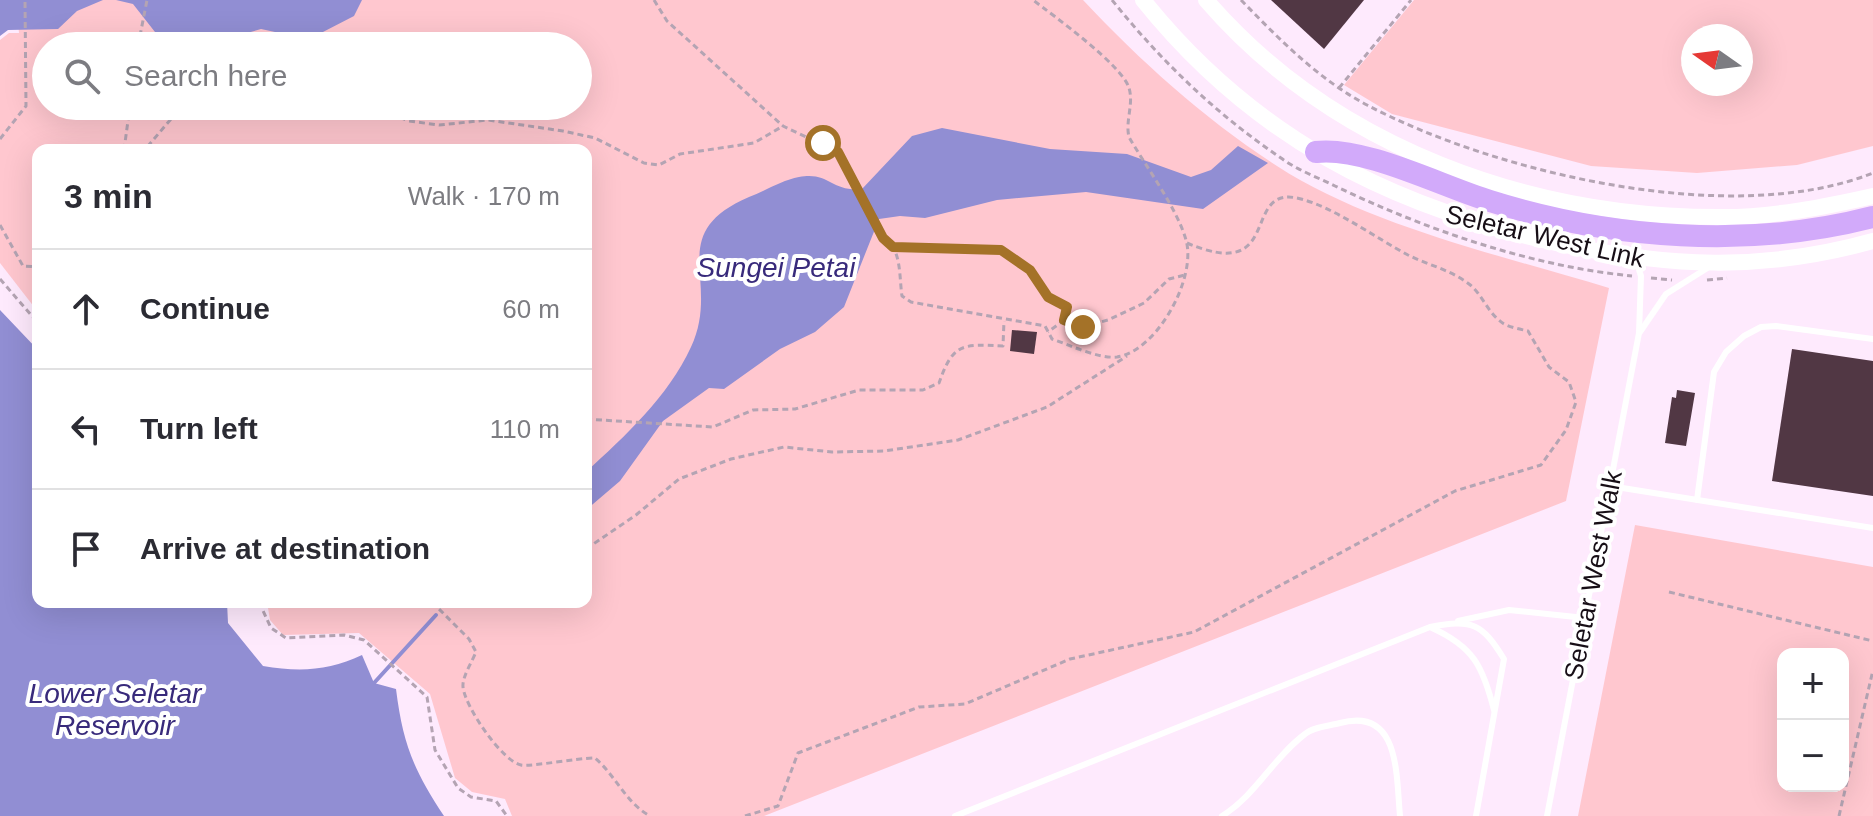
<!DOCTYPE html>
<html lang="en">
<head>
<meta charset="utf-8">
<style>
	:root { --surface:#fff; --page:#f2f2f3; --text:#2b2b33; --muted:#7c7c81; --line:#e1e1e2 }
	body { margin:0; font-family:Helvetica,sans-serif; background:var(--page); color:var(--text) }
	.controls { position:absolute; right:24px; bottom:24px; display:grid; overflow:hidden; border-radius:16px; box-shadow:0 8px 32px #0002 }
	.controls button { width:72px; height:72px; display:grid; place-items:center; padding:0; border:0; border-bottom:2px solid var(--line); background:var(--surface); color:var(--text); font:40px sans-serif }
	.compass { position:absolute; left:1681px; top:24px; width:72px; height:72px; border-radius:50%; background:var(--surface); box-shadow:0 8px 32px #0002; rotate:284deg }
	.stop { position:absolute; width:24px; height:24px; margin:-18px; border:6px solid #a47228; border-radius:50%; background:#fff }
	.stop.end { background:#a47228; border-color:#fff; box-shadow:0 2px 8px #0008 }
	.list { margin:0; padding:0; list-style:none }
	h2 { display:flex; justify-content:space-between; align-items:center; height:104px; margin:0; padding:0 32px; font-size:34px }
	h2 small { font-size:26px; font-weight:400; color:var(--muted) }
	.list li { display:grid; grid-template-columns:52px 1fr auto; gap:24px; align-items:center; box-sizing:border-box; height:120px; padding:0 32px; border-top:2px solid var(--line) }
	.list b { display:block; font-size:30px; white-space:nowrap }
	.list em { font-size:26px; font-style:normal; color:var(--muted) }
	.icon { flex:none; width:44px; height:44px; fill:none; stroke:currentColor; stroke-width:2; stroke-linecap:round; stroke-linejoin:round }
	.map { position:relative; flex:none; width:1873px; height:816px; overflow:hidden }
	.search { position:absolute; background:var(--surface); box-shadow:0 8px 32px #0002; left:32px; top:32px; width:560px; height:88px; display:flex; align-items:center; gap:20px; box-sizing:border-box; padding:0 28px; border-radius:44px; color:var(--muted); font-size:30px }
	.panel { position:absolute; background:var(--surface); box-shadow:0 8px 32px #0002; left:32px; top:144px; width:560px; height:464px; border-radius:16px }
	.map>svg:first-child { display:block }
	.green { fill:#ffc7cf; fill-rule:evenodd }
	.water { fill:#918ed3 }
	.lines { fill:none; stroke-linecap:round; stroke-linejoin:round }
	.stream { stroke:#918ed3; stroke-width:4 }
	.building { fill:#513744 }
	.path { stroke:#b4a4b3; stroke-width:3; stroke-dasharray:6 4; stroke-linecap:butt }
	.lane { stroke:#fff; stroke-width:6 }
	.secondary { stroke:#fff; stroke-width:16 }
	.highway { stroke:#d2aafa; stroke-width:22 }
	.route { stroke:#a47228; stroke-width:10 }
	.labels { text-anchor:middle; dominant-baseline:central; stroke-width:8; stroke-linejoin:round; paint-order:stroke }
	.street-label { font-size:26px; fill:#170e16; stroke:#fff }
	.water-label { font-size:28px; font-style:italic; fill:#382a7b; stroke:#fff }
</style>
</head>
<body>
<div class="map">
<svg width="1873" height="816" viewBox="0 0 1873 816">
	<rect width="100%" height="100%" fill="#feeafd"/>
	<g class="green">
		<path d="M16,0H1083C1141,62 1206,120 1277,166C1369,226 1504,256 1609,288L1566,501L764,816H512L505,799L472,792L455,778L430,694L359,633L283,635L270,620L267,602H586V150H38V312L0,263V40L9,33H19ZM46,46H578V106H46Z"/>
		<path d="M1414,0H1873V146L1797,165L1697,173L1591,166L1392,114L1344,85ZM1693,36H1741V84H1693Z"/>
		<path d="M1635,525L1873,567V816H1578ZM1783,654H1843V786H1783Z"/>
	</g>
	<g class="water">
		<polygon points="0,0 103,0 77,11 58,29 8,30 0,36"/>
		<polygon points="116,0 362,0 354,16 321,33 289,35 261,29 201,46 166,46 133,4"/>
		<path d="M942,128L1050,149L1127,154L1191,177L1211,170L1238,146L1268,163L1203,209L1086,192L997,200L925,218L900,216L879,219L844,307L815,332L780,349L724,389L709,388L663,421L620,481L586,510V472C625,436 668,397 691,347C722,281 663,234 749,197C765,191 782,180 799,177C829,171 831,192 862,189L912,136Z"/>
		<path d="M0,310L38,350V602H227L228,623L263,666C299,672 329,671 362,655L374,683L396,689C403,744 413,769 444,816H0Z"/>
	</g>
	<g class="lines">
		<polyline class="stream" points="374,683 436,615"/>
	</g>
	<g class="building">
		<polygon points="1271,0 1364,0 1324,49"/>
		<polygon points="1012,330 1037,332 1034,354 1010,351"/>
		<polygon points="1792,349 1873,361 1873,496 1772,481"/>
		<polygon points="1677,390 1695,393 1686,446 1665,443 1672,397 1676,398"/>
	</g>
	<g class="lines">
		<g class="path">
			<path d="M654,0L667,21L783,126L838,152L883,238C902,247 899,277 902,296L911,302L1045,326L1052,339C1070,345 1098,359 1117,357C1157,351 1197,278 1186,240C1177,208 1146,167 1129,137C1125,121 1134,104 1129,88C1123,66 1054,16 1033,0"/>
			<path d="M1112,0C1161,61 1216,114 1281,158C1297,170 1317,177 1335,186C1427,230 1530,266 1632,276"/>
			<path d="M1241,0C1279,39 1318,79 1367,105C1496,173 1732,229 1873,173"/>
			<polyline points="138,46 147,0"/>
			<polyline points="1339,88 1411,0"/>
			<polyline points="372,106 409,121 439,125 488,120 563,131 595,138 644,163 659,165 680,154 754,143 783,126"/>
			<polyline points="0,139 26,106 25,0"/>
			<polyline points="124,150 130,106"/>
			<polyline points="138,150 148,146 182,106"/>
			<polyline points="0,225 23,266 38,267"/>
			<polyline points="893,247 1001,250 1030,270 1048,297 1067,307 1064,320 1048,332"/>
			<polyline points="1651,278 1672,280"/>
			<polyline points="0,279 38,323"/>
			<polyline points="1707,280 1727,278"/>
			<polyline points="1064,320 1083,327 1108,320 1144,303 1169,279 1185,275"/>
			<path d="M586,419L713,427L753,410L795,409L859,390H923L939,383C953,343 962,344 1003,346L1004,321"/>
			<polyline points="586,549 636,515 679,479 731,459 784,447 832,452 884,451 958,440 1047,407 1127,356"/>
			<polyline points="1669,592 1873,641"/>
			<polyline points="259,602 271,628 286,638 344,635 364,640 427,697 435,750 458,788 471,797 496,801 507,816"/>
			<path d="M432,602L469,639L476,652C472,662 462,677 463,687C465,707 502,761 521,765C530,767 578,758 595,758C616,776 626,803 650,816"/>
			<path d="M745,816L778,806L798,753L919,707L965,704L1070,659L1194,632L1455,491L1541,465L1566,430L1576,402L1569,382L1549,367L1528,331C1520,329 1506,327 1500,321C1487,311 1482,294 1469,284C1451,270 1428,265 1408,255C1376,238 1335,208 1301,199C1239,182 1286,285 1187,243"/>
			<polyline points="1839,816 1873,670"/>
		</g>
		<g class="lane">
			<polyline points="1640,332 1666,294 1709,267"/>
			<polyline points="1610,486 1873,528"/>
			<polyline points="1697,500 1714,372 1726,352 1744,336 1761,327 1776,326 1873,339"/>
			<polyline points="1458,621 1509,610 1585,618"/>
			<path d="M1432,628C1474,647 1483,667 1494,710"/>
			<path d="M955,816L1430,627C1472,619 1482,623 1504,659L1476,816"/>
			<path d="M1222,816C1256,795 1273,758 1305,734C1313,727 1329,726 1340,723C1400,707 1396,774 1400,816"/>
			<polyline points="1547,816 1639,333 1641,276 1636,260"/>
		</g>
		<g class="secondary">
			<path d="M1143,0C1252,136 1388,206 1556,243C1667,267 1762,272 1873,241"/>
			<path d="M1206,0C1334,148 1530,218 1723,217C1773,217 1824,207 1873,196"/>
		</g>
		<path class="highway" d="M1316,152C1364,146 1441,186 1490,201C1611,239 1750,249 1873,217"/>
	</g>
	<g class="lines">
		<polyline class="route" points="823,143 838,152 883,238 893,247 1001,250 1030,270 1048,297 1067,307 1064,320 1083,327"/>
	</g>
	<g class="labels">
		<g class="street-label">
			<text transform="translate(1545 236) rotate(13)">Seletar West Link</text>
			<text transform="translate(1593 575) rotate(-79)">Seletar West Walk</text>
		</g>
		<g class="water-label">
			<text x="776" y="267">Sungei Petai</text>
			<text x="115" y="693">Lower Seletar<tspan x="115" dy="32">Reservoir</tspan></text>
		</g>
	</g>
</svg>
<div class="controls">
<button>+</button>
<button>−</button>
</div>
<svg class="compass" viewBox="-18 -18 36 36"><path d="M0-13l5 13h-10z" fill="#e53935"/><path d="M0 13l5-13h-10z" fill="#7c7c81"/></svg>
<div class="stop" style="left:823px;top:143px"></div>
<div class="stop end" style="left:1083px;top:327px"></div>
<div class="search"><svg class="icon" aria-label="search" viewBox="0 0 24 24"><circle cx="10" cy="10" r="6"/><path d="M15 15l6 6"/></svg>Search here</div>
<section class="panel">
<h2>3 min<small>Walk · 170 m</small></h2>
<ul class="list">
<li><svg class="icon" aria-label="ahead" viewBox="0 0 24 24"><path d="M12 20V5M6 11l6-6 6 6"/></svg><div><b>Continue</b></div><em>60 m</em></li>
<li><svg class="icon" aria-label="left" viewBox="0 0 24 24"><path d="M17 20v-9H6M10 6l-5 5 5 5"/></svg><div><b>Turn left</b></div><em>110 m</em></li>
<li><svg class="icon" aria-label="arrive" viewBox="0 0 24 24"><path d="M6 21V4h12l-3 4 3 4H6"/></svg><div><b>Arrive at destination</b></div></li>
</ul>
</section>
</div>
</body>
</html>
